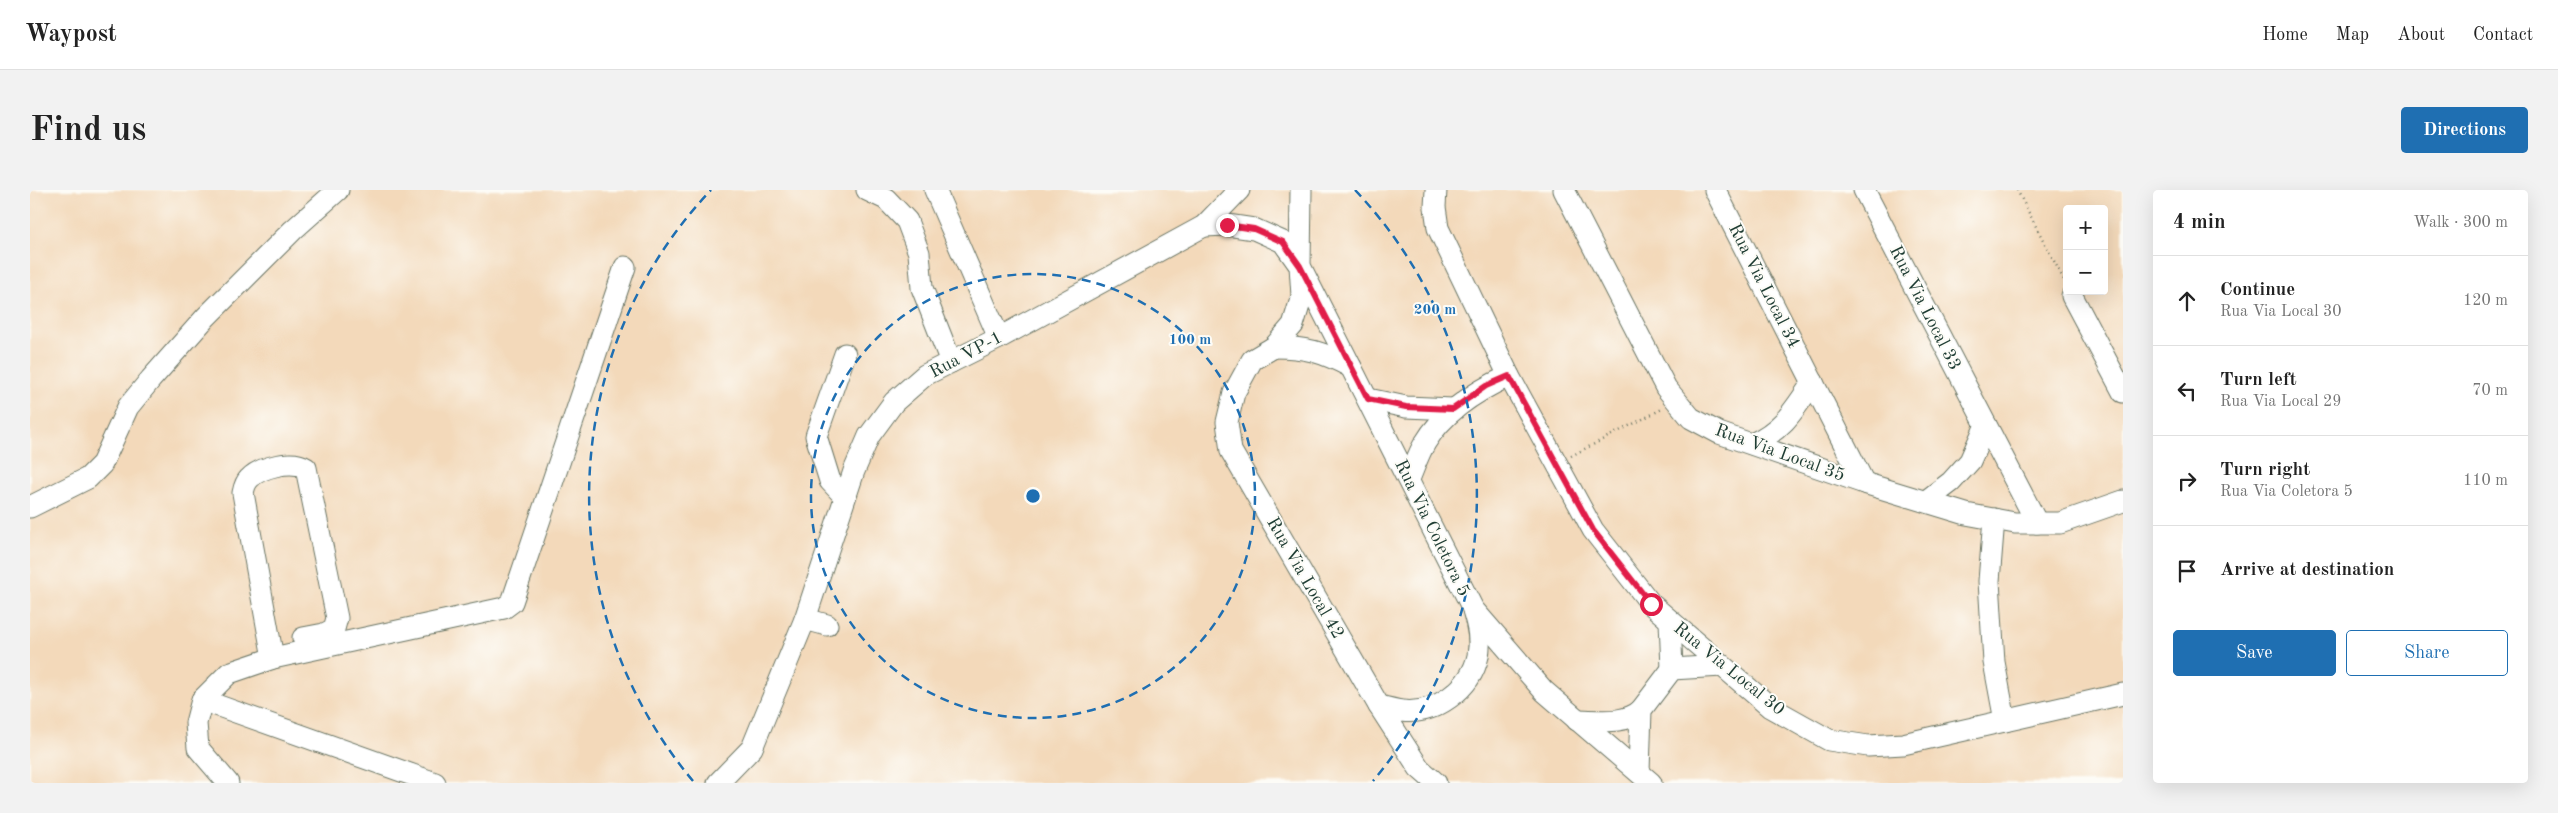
<!DOCTYPE html>
<html lang="en">
<head>
<meta charset="utf-8">
<style>
	:root { --surface:#fff; --page:#f2f2f2; --text:#222; --muted:#767676; --line:#e0e0e0; --accent:#1f6fb2 }
	body { margin:0; font-family:"Old Standard TT",serif; background:var(--page); color:var(--text) }
	.controls { position:absolute; right:15px; top:15px; display:grid; overflow:hidden; border-radius:5px; box-shadow:0 5px 20px #0002 }
	.controls button { width:45px; height:45px; display:grid; place-items:center; padding:0; border:0; border-bottom:1px solid var(--line); background:var(--surface); color:var(--text); font:25px sans-serif }
	.stop { position:absolute; width:15px; height:15px; margin:-11px; border:4px solid #e11d48; border-radius:50%; background:#fff }
	.stop.end { background:#e11d48; border-color:#fff; box-shadow:0 1px 5px #0008 }
	.list { margin:0; padding:0; list-style:none }
	h2 { display:flex; justify-content:space-between; align-items:center; height:65px; margin:0; padding:0 20px; font-size:21px }
	h2 small { font-size:16px; font-weight:400; color:var(--muted) }
	.list li { display:grid; grid-template-columns:32px 1fr auto; gap:15px; align-items:center; box-sizing:border-box; height:90px; padding:0 20px; border-top:1px solid var(--line) }
	.list b { display:block; font-size:19px; white-space:nowrap }
	.list p { margin:0; font-size:16px; white-space:nowrap; color:var(--muted) }
	.list em { font-size:16px; font-style:normal; color:var(--muted) }
	.actions { display:flex; gap:10px; padding:15px 20px }
	.actions a { flex:1; padding:11px 0; border:1px solid var(--accent); border-radius:5px; text-align:center; font-size:18px; color:var(--accent) }
	.actions .main { background:var(--accent); color:#fff }
	.icon { flex:none; width:28px; height:28px; fill:none; stroke:currentColor; stroke-width:2; stroke-linecap:round; stroke-linejoin:round }
	.map { position:relative; flex:none; width:2093px; height:593px; overflow:hidden; border-radius:5px }
	header { display:flex; align-items:center; gap:30px; box-sizing:border-box; height:70px; padding:0 25px; background:var(--surface); border-bottom:1px solid var(--line) }
	header strong { font-size:24px }
	nav { display:flex; gap:28px; margin-inline-start:auto; font-size:18px }
	.intro { display:flex; align-items:center; justify-content:space-between; box-sizing:border-box; height:120px; padding:0 30px }
	h1 { margin:0; font-size:35px }
	.button { padding:12px 22px; border-radius:5px; background:var(--accent); color:#fff; font-size:18px; font-weight:700 }
	main { display:flex; gap:30px; padding:0 30px }
	aside { flex:1; background:var(--surface); border-radius:5px; box-shadow:0 5px 20px #0002 }
	.map>svg:first-child { display:block }
	.lines { fill:none; stroke-linecap:round; stroke-linejoin:round }
	.minor-casing { stroke:#697463; stroke-width:23 }
	.path { stroke:#697463; stroke-width:2.5; stroke-dasharray:1 4; stroke-linecap:butt }
	.minor { stroke:#fff; stroke-width:21 }
	.route { stroke:#e11d48; stroke-width:6 }
	.ring { fill:none; stroke:#1f6fb2; stroke-width:2.5; stroke-dasharray:9 6 }
	.labels { text-anchor:middle; dominant-baseline:central; stroke-width:4; stroke-linejoin:round; paint-order:stroke }
	.street-label { font-size:18px; fill:#1f3d34; stroke:#fdfcf7 }
	.centre { fill:#1f6fb2; stroke:#fdfcf7; stroke-width:2.5 }
	.ring-label { font-size:15px; text-anchor:middle; font-weight:bold; fill:#1f6fb2; stroke:#fdfcf7; stroke-width:4; stroke-linejoin:round; paint-order:stroke }
</style>
</head>
<body>
<header>
<strong>Waypost</strong>
<nav><a>Home</a><a>Map</a><a>About</a><a>Contact</a></nav>
</header>
<div class="intro"><h1>Find us</h1><a class="button">Directions</a></div>
<main>
<div class="map">
<svg width="2093" height="593" viewBox="0 0 2093 593">
	<rect width="100%" height="100%" fill="#fdfcf7"/>
	<filter id="ink" filterUnits="userSpaceOnUse"><feTurbulence type="fractalNoise" baseFrequency=".02" numOctaves="2"/><feDisplacementMap in="SourceGraphic" scale="10" xChannelSelector="R" yChannelSelector="G"/><feConvolveMatrix kernelMatrix="1 2 1 2 8 2 1 2 1" color-interpolation-filters="sRGB"/></filter>
	<filter id="wash" filterUnits="userSpaceOnUse"><feTurbulence type="fractalNoise" baseFrequency=".0096" numOctaves="4" result="noise"/><feDisplacementMap in="SourceGraphic" scale="20" xChannelSelector="R" yChannelSelector="G"/><feGaussianBlur stdDeviation="1.12" result="paint"/><feColorMatrix in="noise" values="0 0 0 0 0 0 0 0 0 0 0 0 0 0 0 0 0 1.4 0 .05"/><feComposite in="paint" operator="in"/></filter>
	<g filter="url(#wash)">
		<rect width="100%" height="100%" fill="#f3d9ba"/>
	</g>
	<g filter="url(#ink)">
		<g class="lines">
			<g class="minor-casing">
				<g id="minor">
					<polyline points="837,0 856,9 877,31 889,63 892,98 921,172"/>
					<polyline points="905,0 969,148"/>
					<polyline points="1271,0 1270,76 1443,419 1514,501 1621,593"/>
					<polyline points="1406,0 1405,17 1408,38 1479,186 1563,340 1621,414 1740,517 1799,550 1838,556 1873,554 2093,504"/>
					<polyline points="1534,0 1636,198 1661,228 1689,243 1834,293 1936,324 1985,333 2030,333 2093,311"/>
					<polyline points="1685,0 1834,293"/>
					<polyline points="1834,0 2007,333"/>
					<polyline points="1174,36 1197,35 1224,39 1253,52 1270,76 1272,106 1263,135 1244,157 1222,170 1204,203 1197,232 1201,261 1349,516 1389,578 1406,593"/>
					<polyline points="2042,106 2093,202"/>
					<path d="M1244,157C1276,157 1293,162 1321,177"/>
					<polyline points="1338,209 1376,217 1423,219"/>
					<path d="M1722,254C1753,240 1764,220 1783,192"/>
					<path d="M1379,289C1384,278 1388,264 1395,253C1414,221 1446,201 1479,186"/>
					<polyline points="815,307 800,291 786,246 815,164"/>
					<polyline points="1896,311 1921,292 1940,271 1956,235"/>
					<polyline points="0,317 58,288 72,274 98,217 121,189 176,127 263,40 308,0"/>
					<polyline points="1964,329 1959,391 1964,472 1975,531"/>
					<polyline points="775,429 797,435"/>
					<polyline points="1640,431 1642,479"/>
					<path d="M243,468L213,303C214,298 216,292 219,289C230,277 262,269 276,278L307,428L304,439L294,444L273,448"/>
					<polyline points="172,510 405,593"/>
					<path d="M1349,516C1357,518 1365,520 1372,521C1405,525 1441,499 1448,466C1451,450 1448,436 1443,420"/>
					<path d="M1547,530C1567,530 1596,535 1611,520"/>
					<polyline points="1609,582 1611,520 1642,479 1692,476"/>
					<polyline points="198,593 168,558 166,533 172,510 199,483 243,468 474,418 482,412 595,77"/>
					<polyline points="688,593 722,558 775,429 824,281 839,246 864,212 895,185 969,148 1174,36 1209,0"/>
				</g>
			</g>
			<g class="path">
				<polyline points="1987,0 2035,92"/>
				<polyline points="1541,266 1632,219"/>
			</g>
			<use href="#minor" class="minor"/>
		</g>
	</g>
	<g class="lines" filter="url(#ink)">
		<polyline class="route" points="1197,35 1224,39 1253,52 1270,76 1338,209 1376,217 1423,219 1456,196 1479,186 1563,340 1621,414"/>
	</g>
	<g class="ring">
		<circle cx="1003" cy="306" r="222"/>
		<path d="M663 591A444 444 0 0 1 681 0M1325 0A444 444 0 0 1 1343 591"/>
	</g>
	<g class="labels">
		<g class="street-label">
			<text transform="translate(1734 96) rotate(63)">Rua Via Local 34</text>
			<text transform="translate(1895 118) rotate(63)">Rua Via Local 33</text>
			<text transform="translate(936 165) rotate(-28)">Rua VP-1</text>
			<text transform="translate(1750 263) rotate(20)">Rua Via Local 35</text>
			<text transform="translate(1402 338) rotate(64)">Rua Via Coletora 5</text>
			<text transform="translate(1275 388) rotate(60)">Rua Via Local 42</text>
			<text transform="translate(1699 479) rotate(39)">Rua Via Local 30</text>
		</g>
	</g>
	<circle cx="1003" cy="306" r="8" class="centre"/>
	<g class="ring-label">
		<text x="1405" y="124">200 m</text>
		<text x="1160" y="154">100 m</text>
	</g>
</svg>
<div class="controls">
<button>+</button>
<button>−</button>
</div>
<div class="stop" style="left:1621px;top:414px"></div>
<div class="stop end" style="left:1197px;top:35px"></div>
</div>
<aside>
<h2>4 min<small>Walk · 300 m</small></h2>
<ul class="list">
<li><svg class="icon" aria-label="ahead" viewBox="0 0 24 24"><path d="M12 20V5M6 11l6-6 6 6"/></svg><div><b>Continue</b><p>Rua Via Local 30</p></div><em>120 m</em></li>
<li><svg class="icon" aria-label="left" viewBox="0 0 24 24"><path d="M17 20v-9H6M10 6l-5 5 5 5"/></svg><div><b>Turn left</b><p>Rua Via Local 29</p></div><em>70 m</em></li>
<li><svg class="icon" aria-label="right" viewBox="0 0 24 24"><path d="M7 20v-9h11M14 6l5 5-5 5"/></svg><div><b>Turn right</b><p>Rua Via Coletora 5</p></div><em>110 m</em></li>
<li><svg class="icon" aria-label="arrive" viewBox="0 0 24 24"><path d="M6 21V4h12l-3 4 3 4H6"/></svg><div><b>Arrive at destination</b></div></li>
</ul>
<div class="actions"><a class="main">Save</a><a>Share</a></div>
</aside>
</main>
</body>
</html>
